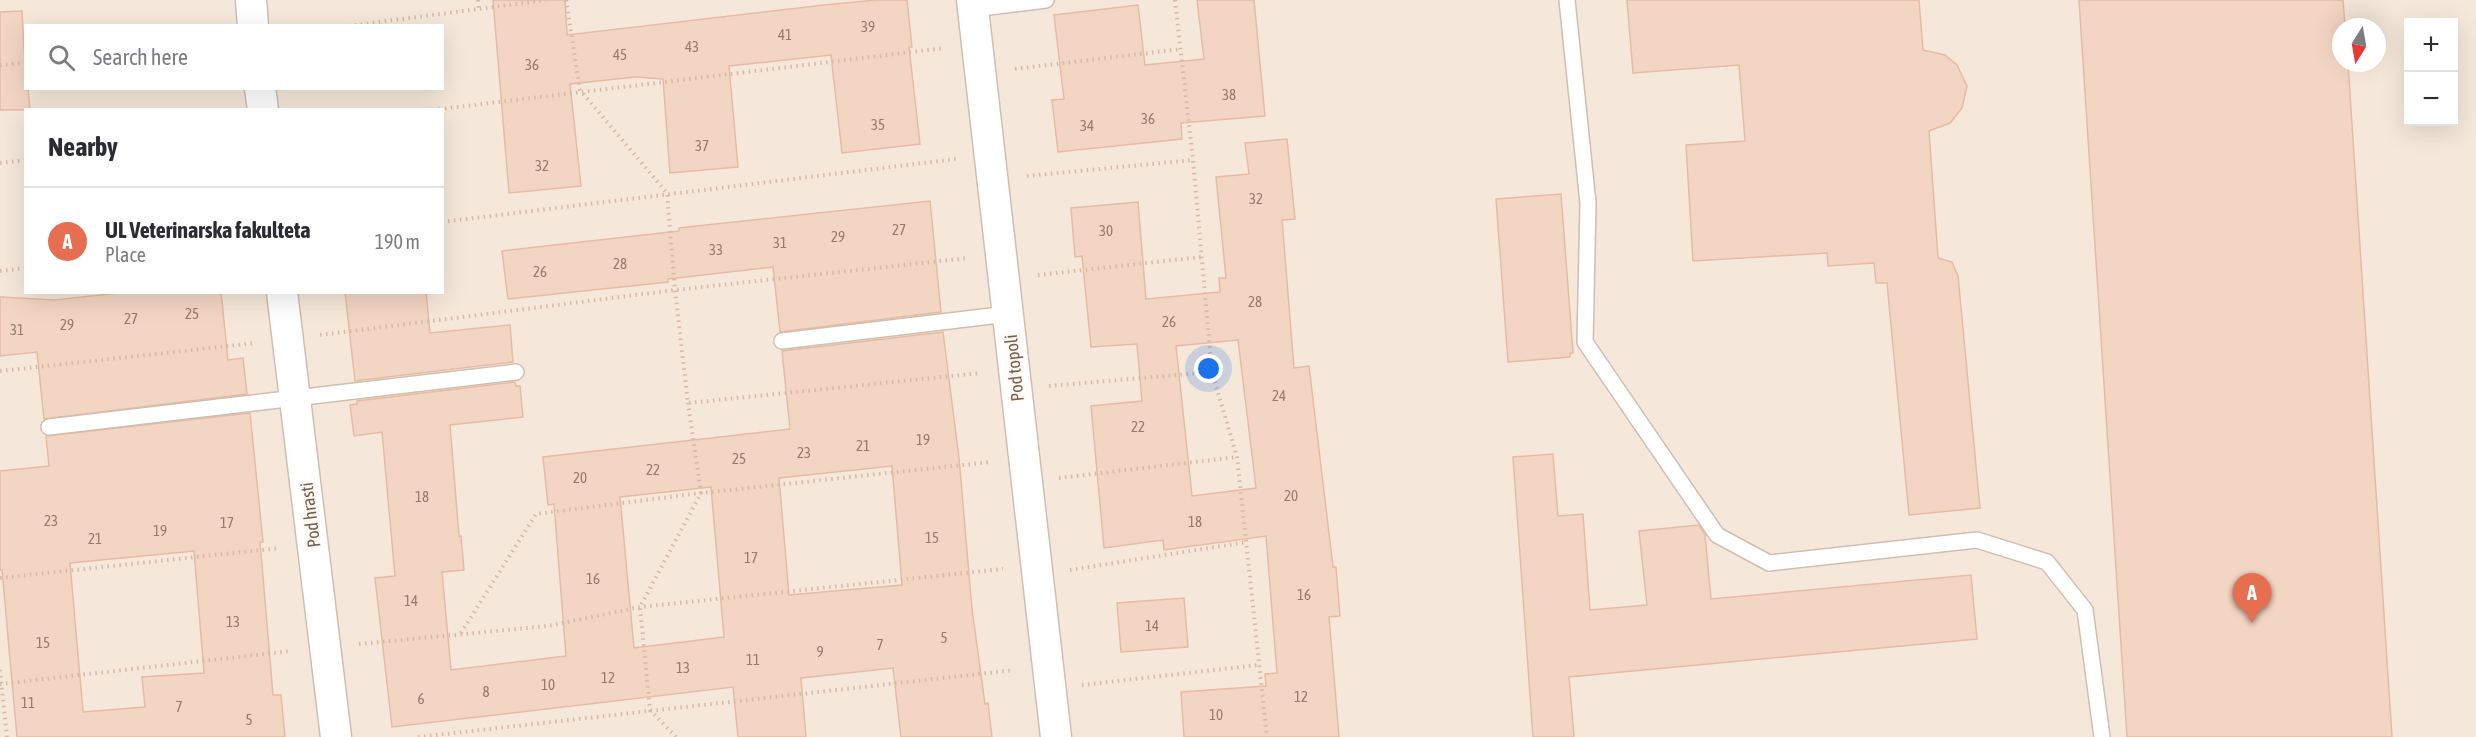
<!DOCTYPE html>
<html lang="en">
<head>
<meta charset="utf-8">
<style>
	:root { --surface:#fff; --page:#f2f2f3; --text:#2b2b33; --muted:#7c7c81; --line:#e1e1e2; --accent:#e76f51 }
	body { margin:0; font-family:"Asap Condensed",sans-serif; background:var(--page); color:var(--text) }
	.controls { position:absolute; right:18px; top:18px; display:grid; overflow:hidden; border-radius:0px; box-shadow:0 6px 24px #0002 }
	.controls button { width:54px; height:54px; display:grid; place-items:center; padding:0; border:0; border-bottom:2px solid var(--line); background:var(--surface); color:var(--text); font:30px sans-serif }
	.compass { position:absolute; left:2332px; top:18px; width:54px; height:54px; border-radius:50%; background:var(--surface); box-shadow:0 6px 24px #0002; rotate:191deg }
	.you { position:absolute; left:1209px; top:369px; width:21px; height:21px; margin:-15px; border:4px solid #fff; border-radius:50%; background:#1a73e8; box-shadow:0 0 0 9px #1a73e833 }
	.badge { display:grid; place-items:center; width:39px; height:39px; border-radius:50%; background:var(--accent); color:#fff; font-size:20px; font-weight:700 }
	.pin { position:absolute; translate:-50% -50px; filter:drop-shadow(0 2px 3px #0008) }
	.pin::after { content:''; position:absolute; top:32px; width:21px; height:18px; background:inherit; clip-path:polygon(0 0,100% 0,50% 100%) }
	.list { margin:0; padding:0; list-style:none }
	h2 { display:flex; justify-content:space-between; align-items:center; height:78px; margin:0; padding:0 24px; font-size:26px }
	h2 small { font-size:20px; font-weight:400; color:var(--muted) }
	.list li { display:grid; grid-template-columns:39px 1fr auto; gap:18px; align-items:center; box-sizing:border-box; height:108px; padding:0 24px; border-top:2px solid var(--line) }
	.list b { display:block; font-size:22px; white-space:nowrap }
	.list p { margin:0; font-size:20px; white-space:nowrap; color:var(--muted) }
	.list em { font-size:20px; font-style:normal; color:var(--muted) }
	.icon { flex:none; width:33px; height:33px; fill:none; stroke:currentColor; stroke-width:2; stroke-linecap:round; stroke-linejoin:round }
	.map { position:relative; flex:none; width:2476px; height:737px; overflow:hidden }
	.search { position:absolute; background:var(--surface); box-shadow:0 6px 24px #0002; left:24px; top:24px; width:420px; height:66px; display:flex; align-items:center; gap:15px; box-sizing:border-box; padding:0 21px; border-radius:0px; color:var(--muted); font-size:22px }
	.panel { position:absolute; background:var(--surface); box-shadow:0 6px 24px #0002; left:24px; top:108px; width:420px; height:186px; border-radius:0px }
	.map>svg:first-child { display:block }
	.residential { fill:#f5e8da; fill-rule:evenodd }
	.building { fill:#f3d5c3; stroke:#e6bba3; stroke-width:1.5; fill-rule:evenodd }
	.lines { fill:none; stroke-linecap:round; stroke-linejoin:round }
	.lane-casing { stroke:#d1beb0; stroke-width:18 }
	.street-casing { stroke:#d1beb0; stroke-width:33 }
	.path { stroke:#d9b8a5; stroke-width:4; stroke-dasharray:1.5 4.5; stroke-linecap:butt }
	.lane { stroke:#fff; stroke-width:15 }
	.street { stroke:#fff; stroke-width:30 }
	.labels { text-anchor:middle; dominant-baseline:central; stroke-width:5; stroke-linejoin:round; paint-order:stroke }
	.number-label { font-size:15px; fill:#987a6a }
	.street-label { font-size:18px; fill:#7a5c4d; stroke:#fffaf3 }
</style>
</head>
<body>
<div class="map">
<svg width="2476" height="737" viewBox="0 0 2476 737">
	<rect width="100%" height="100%" fill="#fdf6ec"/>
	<path class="residential" d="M0,0H2476V737H0ZM2408,22H2454V122H2408ZM26,26H442V88H26ZM2341,27H2377V63H2341ZM26,110H442V292H26Z"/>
	<g class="building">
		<polygon points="493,0 565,0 567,35 824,5 876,0 907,0 912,47 909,47 920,144 842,153 831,55 729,66 738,167 670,173 663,79 635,77 570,84 581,186 509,193"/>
		<polygon points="1197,0 1254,0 1265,116 1181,123 1182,139 1058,152 1052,100 1064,99 1054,15 1138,5 1145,65 1204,59"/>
		<polygon points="1627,0 1919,0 1923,50 1945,55 1957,65 1967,86 1962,108 1950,123 1929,131 1938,258 1952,262 1958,276 1980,508 1909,515 1887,283 1876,283 1874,263 1828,266 1827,253 1693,261 1686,145 1745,141 1739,65 1633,73"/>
		<polygon points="2079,0 2343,0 2345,27 2341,27 2341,63 2348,63 2392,737 2127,737"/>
		<polygon points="22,11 26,88 28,88 30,110 0,110 0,12"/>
		<path d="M1287,139L1295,219L1282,220L1294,368L1309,366L1333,567H1336L1340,616L1329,617L1339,737H1184L1181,692L1266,686L1265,674L1277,673L1266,536L1164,550L1163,540L1104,548L1091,406L1142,401L1137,344L1091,347L1082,256L1075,257L1071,208L1138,202L1146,299L1220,292L1219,278H1226L1216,177L1249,174L1245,143ZM1238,340L1256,488L1192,496L1176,346Z"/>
		<polygon points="1561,194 1573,353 1570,353 1570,357 1508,362 1496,199"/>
		<polygon points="930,201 941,312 780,332 773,267 668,279 668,282 508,299 502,251 679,231 679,228"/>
		<polygon points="127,292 221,292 228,360 243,358 247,394 44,419 37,352 0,356 0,297 55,300"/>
		<polygon points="345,292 426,292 430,333 510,325 513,362 355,381"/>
		<path d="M943,332L959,458L972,609L985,704L988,703L992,737H901L893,668L801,678L806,737H738L733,687L392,727L375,578L395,576L382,432L354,436L350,405L357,404V401L515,382L516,386H520L523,417L450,425L459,536H461L464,570L442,572L451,670L566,656L554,504L548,505L543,457L790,429L782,351ZM892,466L902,585L789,595L779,478ZM711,487L724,637L634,648L620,497Z"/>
		<path d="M250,413L263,542H260L273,695H281L285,737H17L2,570H0V471L49,466L46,436ZM194,551L204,673L142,677L145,707L83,712L70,563Z"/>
		<polygon points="1553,454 1558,516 1583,514 1590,610 1647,605 1639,531 1699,525 1705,535 1711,599 1971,575 1977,639 1569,677 1574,737 1533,737 1513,457"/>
		<polygon points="1184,598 1188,647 1121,652 1117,603"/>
	</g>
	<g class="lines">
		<g class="lane-casing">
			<g id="lane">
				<polyline points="1567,0 1588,203 1585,342 1717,535 1769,563 1977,540 2047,562 2085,610 2102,737"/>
				<polyline points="973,9 1046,0"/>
				<polyline points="782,341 1008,314"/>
				<polyline points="49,427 516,372"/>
			</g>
		</g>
		<g class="street-casing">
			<g id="street">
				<polyline points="251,0 253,26"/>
				<polyline points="972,0 1056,737"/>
				<polyline points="260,88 263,110"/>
				<polyline points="282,292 336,737"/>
			</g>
		</g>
		<g class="path">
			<polyline points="478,0 479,10"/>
			<polyline points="566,0 580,90 667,193 675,290 688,403 981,373"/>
			<polyline points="1175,0 1193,160 1212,372 1237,457 1267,737"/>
			<polyline points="349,26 546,0"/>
			<polyline points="0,65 26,63"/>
			<polyline points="1015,69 1181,49"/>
			<polyline points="433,110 945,48"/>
			<polyline points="0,163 26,160"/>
			<polyline points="1027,176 1193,160"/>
			<polyline points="442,222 956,159"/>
			<polyline points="0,271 26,268"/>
			<polyline points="1038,275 1201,257"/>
			<polyline points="320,335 675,290 968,258"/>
			<polyline points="0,371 256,343"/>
			<polyline points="1049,386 1212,372"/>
			<polyline points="1059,478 1237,457"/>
			<polyline points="1070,570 1247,542"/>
			<polyline points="0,578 280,548"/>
			<polyline points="461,633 536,514 701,493 991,462"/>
			<polyline points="359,644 548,626 640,607 1003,569"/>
			<polyline points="0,670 7,737"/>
			<polyline points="0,684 291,651"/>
			<polyline points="1082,685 1258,665"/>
			<polyline points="418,737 1014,670"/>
			<polyline points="676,737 650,710 640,607 701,493 688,403"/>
		</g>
		<use href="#lane" class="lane"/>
		<use href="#street" class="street"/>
	</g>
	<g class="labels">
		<g class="number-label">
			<text x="868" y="26">39</text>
			<text x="785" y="34">41</text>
			<text x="692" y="46">43</text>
			<text x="620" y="54">45</text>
			<text x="532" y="64">36</text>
			<text x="1229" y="94">38</text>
			<text x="1148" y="118">36</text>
			<text x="878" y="124">35</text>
			<text x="1087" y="125">34</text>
			<text x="702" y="145">37</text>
			<text x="542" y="165">32</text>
			<text x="1256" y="198">32</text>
			<text x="899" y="229">27</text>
			<text x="1106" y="230">30</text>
			<text x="838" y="236">29</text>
			<text x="780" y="242">31</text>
			<text x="716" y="249">33</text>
			<text x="620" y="263">28</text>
			<text x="540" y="271">26</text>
			<text x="1255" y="301">28</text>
			<text x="192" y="313">25</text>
			<text x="131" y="318">27</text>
			<text x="1169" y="321">26</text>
			<text x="67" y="324">29</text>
			<text x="17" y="329">31</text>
			<text x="1279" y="395">24</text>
			<text x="1138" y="426">22</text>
			<text x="923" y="439">19</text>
			<text x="863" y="445">21</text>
			<text x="804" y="452">23</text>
			<text x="739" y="458">25</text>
			<text x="653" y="469">22</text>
			<text x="580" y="477">20</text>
			<text x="1291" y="495">20</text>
			<text x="422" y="496">18</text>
			<text x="51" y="520">23</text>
			<text x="1195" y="521">18</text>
			<text x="227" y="522">17</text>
			<text x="160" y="530">19</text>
			<text x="932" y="537">15</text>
			<text x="95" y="538">21</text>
			<text x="751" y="557">17</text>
			<text x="593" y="578">16</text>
			<text x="1304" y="594">16</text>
			<text x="411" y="600">14</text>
			<text x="233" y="621">13</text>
			<text x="1152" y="625">14</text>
			<text x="944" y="637">5</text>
			<text x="43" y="642">15</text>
			<text x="880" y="644">7</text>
			<text x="820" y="651">9</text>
			<text x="753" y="659">11</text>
			<text x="683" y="667">13</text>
			<text x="608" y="677">12</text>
			<text x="548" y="684">10</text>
			<text x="486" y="691">8</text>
			<text x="1301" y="696">12</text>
			<text x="421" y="698">6</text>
			<text x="28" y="702">11</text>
			<text x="179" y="706">7</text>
			<text x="1216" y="714">10</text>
			<text x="249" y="719">5</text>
		</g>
		<g class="street-label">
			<text transform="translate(1014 368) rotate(-96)">Pod topoli</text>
			<text transform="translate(310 515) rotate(-97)">Pod hrasti</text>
		</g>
	</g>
</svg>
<div class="controls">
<button>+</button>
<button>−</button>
</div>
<svg class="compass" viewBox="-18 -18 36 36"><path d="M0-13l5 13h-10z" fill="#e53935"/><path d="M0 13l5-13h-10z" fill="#7c7c81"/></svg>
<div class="you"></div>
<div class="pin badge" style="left:2252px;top:623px">A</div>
<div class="search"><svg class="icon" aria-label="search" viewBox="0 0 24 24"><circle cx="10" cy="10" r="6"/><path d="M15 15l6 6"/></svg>Search here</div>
<section class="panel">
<h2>Nearby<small></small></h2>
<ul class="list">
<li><span class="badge">A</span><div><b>UL Veterinarska fakulteta</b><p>Place</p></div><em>190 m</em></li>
</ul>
</section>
</div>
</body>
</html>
